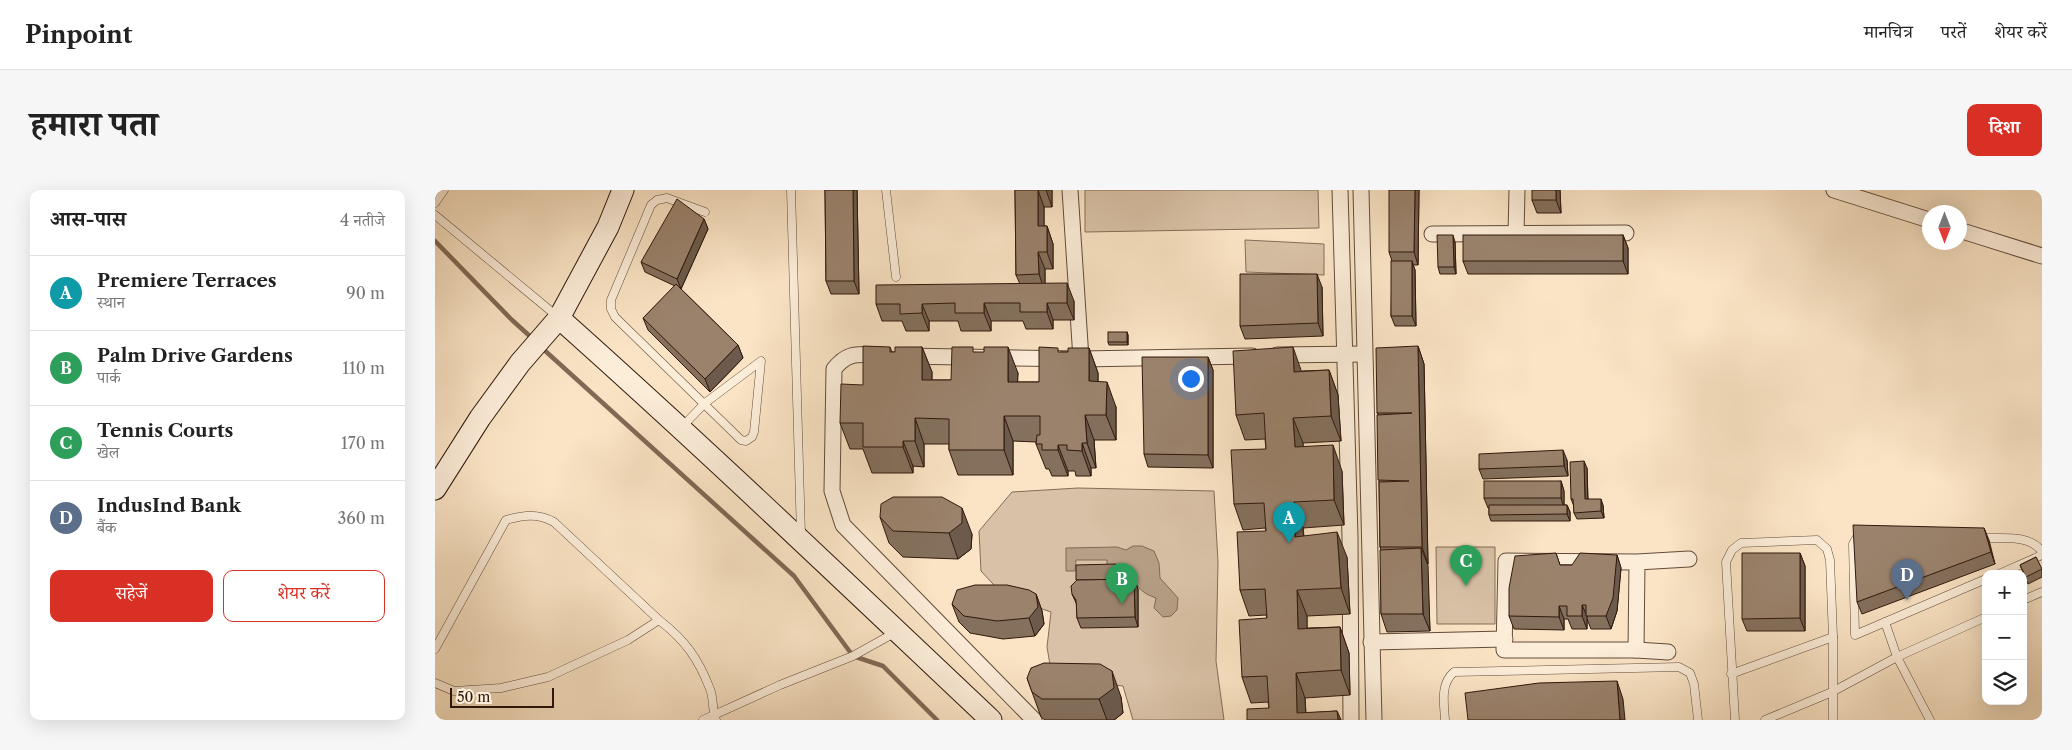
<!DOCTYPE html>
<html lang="hi">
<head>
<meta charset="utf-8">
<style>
	:root { --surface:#fff; --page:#f6f6f6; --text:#222; --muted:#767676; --line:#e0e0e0; --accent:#d93025 }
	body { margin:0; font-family:"Libre Caslon Text","Noto Serif Devanagari",serif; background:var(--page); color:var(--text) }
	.controls { position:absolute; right:15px; bottom:15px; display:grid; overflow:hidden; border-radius:10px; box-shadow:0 5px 20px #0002 }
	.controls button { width:45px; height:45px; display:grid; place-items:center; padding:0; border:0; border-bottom:1px solid var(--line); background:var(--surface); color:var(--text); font:25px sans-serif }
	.compass { position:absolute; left:1487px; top:15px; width:45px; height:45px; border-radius:50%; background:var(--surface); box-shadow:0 5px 20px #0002; rotate:180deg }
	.scale { position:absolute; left:15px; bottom:12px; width:104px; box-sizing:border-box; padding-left:5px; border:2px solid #31180c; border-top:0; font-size:14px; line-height:18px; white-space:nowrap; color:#31180c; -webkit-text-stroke:4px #fcedd9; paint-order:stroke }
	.you { position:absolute; left:755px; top:188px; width:18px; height:18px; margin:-12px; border:4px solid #fff; border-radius:50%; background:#1a73e8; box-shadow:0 0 0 8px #1a73e833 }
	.badge { display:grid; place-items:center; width:32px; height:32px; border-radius:50%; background:var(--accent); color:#fff; font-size:16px; font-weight:700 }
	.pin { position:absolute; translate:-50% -41px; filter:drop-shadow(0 1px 2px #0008) }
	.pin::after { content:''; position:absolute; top:26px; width:18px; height:15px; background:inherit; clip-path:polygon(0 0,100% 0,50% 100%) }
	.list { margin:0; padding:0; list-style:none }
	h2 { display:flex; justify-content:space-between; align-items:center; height:65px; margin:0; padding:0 20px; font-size:21px }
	h2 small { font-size:16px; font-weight:400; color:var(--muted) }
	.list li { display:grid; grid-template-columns:32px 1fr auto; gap:15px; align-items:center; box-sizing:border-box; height:75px; padding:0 20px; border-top:1px solid var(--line) }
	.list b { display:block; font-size:19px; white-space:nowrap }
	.list p { margin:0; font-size:16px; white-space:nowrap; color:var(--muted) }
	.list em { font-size:16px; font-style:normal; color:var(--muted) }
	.actions { display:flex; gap:10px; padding:15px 20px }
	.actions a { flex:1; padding:11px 0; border:1px solid var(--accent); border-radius:10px; text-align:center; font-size:18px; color:var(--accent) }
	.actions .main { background:var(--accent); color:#fff }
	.icon { flex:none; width:28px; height:28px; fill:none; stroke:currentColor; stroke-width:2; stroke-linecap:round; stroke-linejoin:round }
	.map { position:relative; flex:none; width:1607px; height:530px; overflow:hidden; border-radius:10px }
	header { display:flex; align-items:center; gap:30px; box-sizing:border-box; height:70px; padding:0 25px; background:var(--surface); border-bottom:1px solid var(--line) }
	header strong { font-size:24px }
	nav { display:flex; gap:28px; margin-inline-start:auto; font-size:18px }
	.intro { display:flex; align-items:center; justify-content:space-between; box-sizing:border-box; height:120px; padding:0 30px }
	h1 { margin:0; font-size:35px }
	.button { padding:12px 22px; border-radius:10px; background:var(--accent); color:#fff; font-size:18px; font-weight:700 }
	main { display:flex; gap:30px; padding:0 30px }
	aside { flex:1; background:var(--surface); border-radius:10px; box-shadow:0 5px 20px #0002 }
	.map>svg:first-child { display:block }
	.green { fill:#d8c1a6; stroke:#846c59 }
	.water { fill:#b69f86; stroke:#816955 }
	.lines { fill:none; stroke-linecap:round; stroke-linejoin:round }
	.stream { stroke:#816955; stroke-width:4.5 }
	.lane-casing { stroke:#634b3a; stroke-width:9 }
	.street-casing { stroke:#634b3a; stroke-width:17 }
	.secondary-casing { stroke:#31180c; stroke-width:23 }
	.lane { stroke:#fcedd9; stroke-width:8 }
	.street { stroke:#fcedd9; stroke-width:15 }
	.secondary { stroke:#fcedd9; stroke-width:21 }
	.wall { fill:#84705d; stroke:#31180c }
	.shaded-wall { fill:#6c5b4c; stroke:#31180c }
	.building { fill:#9a826c; stroke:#31180c }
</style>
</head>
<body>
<header>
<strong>Pinpoint</strong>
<nav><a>मानचित्र</a><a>परतें</a><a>शेयर करें</a></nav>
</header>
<div class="intro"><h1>हमारा पता</h1><a class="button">दिशा</a></div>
<main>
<aside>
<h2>आस-पास<small>4 नतीजे</small></h2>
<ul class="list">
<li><span class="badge" style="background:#0f9aa8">A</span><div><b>Premiere Terraces</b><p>स्थान</p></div><em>90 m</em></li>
<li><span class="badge" style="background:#2e9e5b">B</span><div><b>Palm Drive Gardens</b><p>पार्क</p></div><em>110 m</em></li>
<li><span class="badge" style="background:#2e9e5b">C</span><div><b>Tennis Courts</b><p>खेल</p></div><em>170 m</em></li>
<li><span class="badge" style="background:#5c6f8a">D</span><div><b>IndusInd Bank</b><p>बैंक</p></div><em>360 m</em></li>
</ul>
<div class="actions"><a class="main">सहेजें</a><a>शेयर करें</a></div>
</aside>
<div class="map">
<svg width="1607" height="530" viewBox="0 0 1607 530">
	<rect width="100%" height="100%" fill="#fae4c5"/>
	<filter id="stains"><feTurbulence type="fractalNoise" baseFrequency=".004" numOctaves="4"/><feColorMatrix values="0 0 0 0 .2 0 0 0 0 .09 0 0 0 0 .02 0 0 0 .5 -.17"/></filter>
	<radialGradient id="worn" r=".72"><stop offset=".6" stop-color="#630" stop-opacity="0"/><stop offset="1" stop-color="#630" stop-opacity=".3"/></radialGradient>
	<g class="green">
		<polygon points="650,0 883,0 884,38 650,42"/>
		<polygon points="810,50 889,54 889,85 811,82"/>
		<polygon points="643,298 779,301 783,372 781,471 789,530 698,530 688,496 635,490 615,475 612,457 616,422 569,406 546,381 544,341 577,302"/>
		<polygon points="1001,357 1060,357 1060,434 1002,434"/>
	</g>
	<path class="water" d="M698,356H707L719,361L724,373L725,388L743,408L742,420L736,426L728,427L719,418L721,408C710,404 701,399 700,387L695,383H687L684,379L672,378V370H641L640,381H631V358L682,357L691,360Z"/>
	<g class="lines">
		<g class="stream">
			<polyline points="0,51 77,130 98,149"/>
			<polyline points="107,158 359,386 418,466 448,476 502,530"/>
		</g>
		<g class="lane-casing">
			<g id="lane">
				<polyline points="356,0 366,345"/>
				<polyline points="451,0 461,87"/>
				<polyline points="0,13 9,0"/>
				<polyline points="0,25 123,127"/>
				<polyline points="246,238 270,213 326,171 319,242 317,247 311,251 306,250 180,127 176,119 176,110 216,15 222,10 232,8 270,22"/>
				<polyline points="1426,346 1422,347 1418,354 1420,445 1551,389"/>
				<path d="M1543,348C1563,349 1595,343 1607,362"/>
				<polyline points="1564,384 1607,365"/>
				<polyline points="1588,410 1607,402"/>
				<polyline points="1450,432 1462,467 1495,530"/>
				<path d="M0,459L71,330C88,325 103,323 119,332L224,430"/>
				<polyline points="1296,484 1398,447"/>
				<path d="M0,493L19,501L66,498L113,487L193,450L224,430C250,450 263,468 275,499C279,509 277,521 281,530"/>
				<polyline points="268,530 345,495 418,466 461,442"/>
				<path d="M1010,530C1009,513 1005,494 1019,482L1244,477L1255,483L1259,494L1263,530"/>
				<polyline points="1300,530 1291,372 1297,360 1306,353 1382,350 1392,359 1395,370 1398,447 1398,530"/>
				<polyline points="1330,530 1397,502 1462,467 1551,427"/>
			</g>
		</g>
		<g class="street-casing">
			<g id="street">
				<polyline points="635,0 646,169"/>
				<polyline points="905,0 915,347 916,530"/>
				<polyline points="926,0 939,530"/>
				<polyline points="1399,0 1494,30"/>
				<polyline points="1524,40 1607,66"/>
				<polyline points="997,44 1191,43"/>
				<polyline points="1081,44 1082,0"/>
				<path d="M447,165C425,165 414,160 399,179L397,301L408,335L599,530"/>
				<polyline points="842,165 929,164"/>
				<polyline points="470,166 646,169 817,166"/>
				<polyline points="1202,372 1201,460 1069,460 1071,371 1202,372 1254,369"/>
				<polyline points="936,452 1070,449"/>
				<polyline points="1201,460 1233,462"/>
			</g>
		</g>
		<g class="secondary-casing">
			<g id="secondary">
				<path d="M124,128C271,259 413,395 556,530"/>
				<polyline points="0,299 45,228 85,173 124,128 173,37 188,0"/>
			</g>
		</g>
		<use href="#lane" class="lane"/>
		<use href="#street" class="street"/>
		<use href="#secondary" class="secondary"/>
	</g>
	<g class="wall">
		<polygon points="390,0 422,0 424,104 396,104 391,91"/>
		<polygon points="580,0 617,0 617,17 609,17 609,36 612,36 618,54 618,79 610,79 610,94 639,111 639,130 618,130 618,139 591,139 588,131 556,131 556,141 526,141 523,131 494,131 494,141 471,141 467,131 447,131 441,114 585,94 581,85"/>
		<polygon points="984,0 983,75 978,75 980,80 981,136 960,136 956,126 957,71 954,62"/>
		<polygon points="1125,0 1126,23 1102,23 1097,10"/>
		<polygon points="269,29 273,39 246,99 303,155 308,168 275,202 213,140 208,128 240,96 210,82 206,72"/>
		<polygon points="1188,45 1193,58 1193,84 1033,84 1028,71"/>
		<polygon points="1020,52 1021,84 1005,84 1003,77"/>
		<polygon points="887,97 888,146 810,149 805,136"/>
		<polygon points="692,142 693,145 693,155 674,155 673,152"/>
		<polygon points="983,156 989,174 993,374 992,374 995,441 952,442 946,424 946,360 945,357 943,225 942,223"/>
		<polygon points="455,157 457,162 460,162 487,157 497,182 497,190 516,190 540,162 583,183 582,192 604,192 625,162 633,162 654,158 663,183 663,192 681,217 681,250 659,250 661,278 656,278 656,286 641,286 640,281 633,281 633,286 617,286 614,279 611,279 601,254 601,252 578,251 578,285 523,285 514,260 514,254 489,254 489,277 478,276 478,283 437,283 428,259 415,259 405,233 428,195"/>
		<polygon points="773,167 778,180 778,278 713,277 709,264"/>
		<polygon points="894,180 903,205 906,251 868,253 868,257 907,281 909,335 868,338 869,346 912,367 915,424 872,426 872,438 905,437 914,463 915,505 870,508 871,523 902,521 906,530 812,530 834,518 833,512 816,513 807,487 832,428 831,425 814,426 805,400 831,341 830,338 808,340 799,314 831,259 830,249 810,250 801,225 867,181"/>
		<polygon points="1132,270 1133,286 1048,289 1044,279"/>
		<polygon points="1152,278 1153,309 1168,315 1169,328 1142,329 1139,323 1139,316 1136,309"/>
		<polygon points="1126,291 1129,301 1129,315 1132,315 1135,322 1135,331 1056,331 1054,325 1054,318 1053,318 1049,308"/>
		<polygon points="445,327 537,344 536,359 523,369 468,367 454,353"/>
		<polygon points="1549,338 1560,374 1427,424 1422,412"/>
		<polygon points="1121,363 1125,375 1137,375 1182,365 1186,378 1182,421 1176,439 1156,439 1152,429 1152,439 1137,439 1133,429 1129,429 1129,440 1079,439 1074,426"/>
		<polygon points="1365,363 1370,376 1370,441 1312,441 1307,429"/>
		<polygon points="1601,367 1607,380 1607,387 1593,394 1585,375"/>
		<polygon points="684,381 684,390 699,389 703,399 703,437 646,438 642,428 642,415 637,404"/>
		<polygon points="601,404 607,421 609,434 600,446 568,449 535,443 524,432 517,414"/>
		<polygon points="592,488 686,507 688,523 679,530 610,530 606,527"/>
	</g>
	<g class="shaded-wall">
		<polygon points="418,0 422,0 424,104 419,91"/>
		<polygon points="603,0 609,17 609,54 603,36"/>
		<polygon points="611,0 617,0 617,17"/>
		<polygon points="980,0 984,0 983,75 979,62"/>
		<polygon points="1121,0 1125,0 1126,23 1121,10"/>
		<polygon points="269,29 273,39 246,99 242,89"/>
		<polygon points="612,36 618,54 618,79 612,62"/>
		<polygon points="1018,45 1020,52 1021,84 1019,77"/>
		<polygon points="1188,45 1193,58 1193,84 1188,71"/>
		<polygon points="603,62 610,79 610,102 604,84"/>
		<polygon points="977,71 980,80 981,136 977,126"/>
		<polygon points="882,84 887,97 888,146 883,133"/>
		<polygon points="632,93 639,111 639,130 632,113"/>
		<polygon points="549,113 556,131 556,141 549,123"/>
		<polygon points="612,113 618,130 618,139 612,122"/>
		<polygon points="487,114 494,131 494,141 487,123"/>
		<polygon points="692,142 693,145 693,155 692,152"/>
		<polygon points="303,155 308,168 275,202 270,189"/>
		<polygon points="983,156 989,174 993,374 987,357"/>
		<polygon points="487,157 497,182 496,216 487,190"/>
		<polygon points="573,157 583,183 582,217 573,192"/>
		<polygon points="858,157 867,183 859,182"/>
		<polygon points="654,158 663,183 663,217 654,191"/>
		<polygon points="773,167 778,180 778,278 773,265"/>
		<polygon points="894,180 903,205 906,251 896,226"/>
		<polygon points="672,192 681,217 681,250 671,225"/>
		<polygon points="650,225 659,250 661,278 652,253"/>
		<polygon points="569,226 578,251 578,285 569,260"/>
		<polygon points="480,228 489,254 489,277 480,251"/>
		<polygon points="858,228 868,253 869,283 860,257"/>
		<polygon points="468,251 478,276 478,283 468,257"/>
		<polygon points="647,253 656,278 656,286 647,261"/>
		<polygon points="623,255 633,281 633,286 623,260"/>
		<polygon points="898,255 907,281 909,335 899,310"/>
		<polygon points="1128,260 1132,270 1133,286 1129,276"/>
		<polygon points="1149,271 1152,278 1153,316 1150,309"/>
		<polygon points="1126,291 1129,301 1129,318 1126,308"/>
		<polygon points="1166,309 1168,315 1169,328 1166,321"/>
		<polygon points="859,312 868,338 870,372 860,347"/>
		<polygon points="1132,315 1135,322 1135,331 1132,324"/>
		<polygon points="527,318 537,344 536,359 523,369 514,343"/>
		<polygon points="1549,338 1554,350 1560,374 1556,362"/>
		<polygon points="902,342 912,367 915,424 906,398"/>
		<polygon points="986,358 993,375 995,441 988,424"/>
		<polygon points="1365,363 1370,376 1370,441 1365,428"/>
		<polygon points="1182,365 1186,378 1182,421 1176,439 1171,426"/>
		<polygon points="681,374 684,381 684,398 681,391"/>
		<polygon points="699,389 703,399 703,437 700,427"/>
		<polygon points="862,400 872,426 872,464 863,439"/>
		<polygon points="601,404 607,421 609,434 600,446 594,428"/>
		<polygon points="1147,415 1152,426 1152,439 1147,426"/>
		<polygon points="1124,416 1129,429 1129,440 1124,427"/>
		<polygon points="905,437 914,463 915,505 906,480"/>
		<polygon points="677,481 686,507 688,523 679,530 672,530 664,509"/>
		<polygon points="861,483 870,508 871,530 862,523"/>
		<polygon points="1182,491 1188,509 1190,530 1185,530"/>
		<polygon points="902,521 906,530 903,530"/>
	</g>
	<g class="building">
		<polygon points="390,0 418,0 419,91 391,91"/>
		<polygon points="580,0 603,0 603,36 612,36 612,62 603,62 604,84 581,85"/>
		<polygon points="954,0 980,0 979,62 954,62"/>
		<rect x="1097" y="0" width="24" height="10"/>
		<polygon points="242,9 269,29 242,89 206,72"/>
		<polygon points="1002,45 1018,45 1019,77 1003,77"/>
		<rect x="1028" y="45" width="160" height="26"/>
		<rect x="956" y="71" width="21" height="55"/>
		<polygon points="805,84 882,84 883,133 805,136"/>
		<polygon points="632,93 632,113 612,113 612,122 585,122 585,113 549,113 549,123 520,123 520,113 487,114 487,123 465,124 465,114 441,114 441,95"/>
		<polygon points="241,94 303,155 270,189 208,128"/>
		<rect x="673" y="142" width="19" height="10"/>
		<polygon points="428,156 455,157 455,162 460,162 460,157 487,157 487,190 516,190 517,157 538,157 538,162 549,162 549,157 573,157 573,192 604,192 604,157 623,158 623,162 633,162 633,158 654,158 654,191 672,192 671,225 650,225 652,253 647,253 647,261 632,260 632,255 623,255 623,260 607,260 607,254 601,254 602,245 605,245 605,226 569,226 569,260 514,260 514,229 480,228 480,251 468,251 468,257 428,257 428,233 405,233 406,194 428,195"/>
		<polygon points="983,156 987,357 945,357 944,292 974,291 943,290 942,225 977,223 942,223 941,158"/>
		<polygon points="858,157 859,182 894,180 896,226 858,228 860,257 898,255 899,310 859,312 860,347 902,342 906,398 862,400 863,439 905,437 906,480 861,483 862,523 902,521 903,530 812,530 812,519 834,518 832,486 807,487 804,430 832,428 830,399 805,400 802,342 831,341 829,313 799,314 796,260 831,259 829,223 801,225 798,161"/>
		<polygon points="707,167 773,167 773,265 709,264"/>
		<polygon points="1128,260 1129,276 1044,279 1044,264"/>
		<polygon points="1149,271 1150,309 1166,309 1166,321 1139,323 1138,309 1136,309 1135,272"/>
		<rect x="1049" y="291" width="77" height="17"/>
		<polygon points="458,307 507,307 527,318 527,333 514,343 458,341 445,327 446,314"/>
		<polygon points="1054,315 1132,315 1132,324 1054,325"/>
		<polygon points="1418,335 1549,338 1556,362 1422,412"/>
		<polygon points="986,358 988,424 946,424 945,360"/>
		<polygon points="1121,363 1125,375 1137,375 1145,363 1182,365 1178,408 1171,426 1151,426 1151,415 1147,415 1147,426 1132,426 1132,416 1124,416 1124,427 1074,426 1074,398 1080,366"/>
		<polygon points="1307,363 1365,363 1365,428 1307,429"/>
		<polygon points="1601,367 1607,379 1591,387 1585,375"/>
		<polygon points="681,374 681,390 641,390 641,375"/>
		<polygon points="699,389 700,427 642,428 641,410 637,404 636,396 642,390"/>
		<polygon points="540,395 572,395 594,400 601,404 603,417 594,428 562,431 529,426 517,414 522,400"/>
		<polygon points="609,473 665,474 677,481 679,498 664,509 607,509 597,502 592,488 596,478"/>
		<polygon points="1182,491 1185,530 1033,530 1030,503 1104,493"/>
	</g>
	<rect width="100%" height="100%" filter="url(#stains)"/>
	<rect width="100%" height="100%" fill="url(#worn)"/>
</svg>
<div class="controls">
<button>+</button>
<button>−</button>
<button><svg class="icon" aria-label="layers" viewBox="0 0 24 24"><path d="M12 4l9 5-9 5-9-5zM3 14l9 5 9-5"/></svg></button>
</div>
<svg class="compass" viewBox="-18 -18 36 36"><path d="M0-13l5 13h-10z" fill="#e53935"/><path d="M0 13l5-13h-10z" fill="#767676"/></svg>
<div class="scale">50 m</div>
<div class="you"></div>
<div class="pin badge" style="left:854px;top:353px;background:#0f9aa8">A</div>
<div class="pin badge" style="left:687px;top:414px;background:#2e9e5b">B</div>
<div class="pin badge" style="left:1031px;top:396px;background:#2e9e5b">C</div>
<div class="pin badge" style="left:1472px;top:410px;background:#5c6f8a">D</div>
</div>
</main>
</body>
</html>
